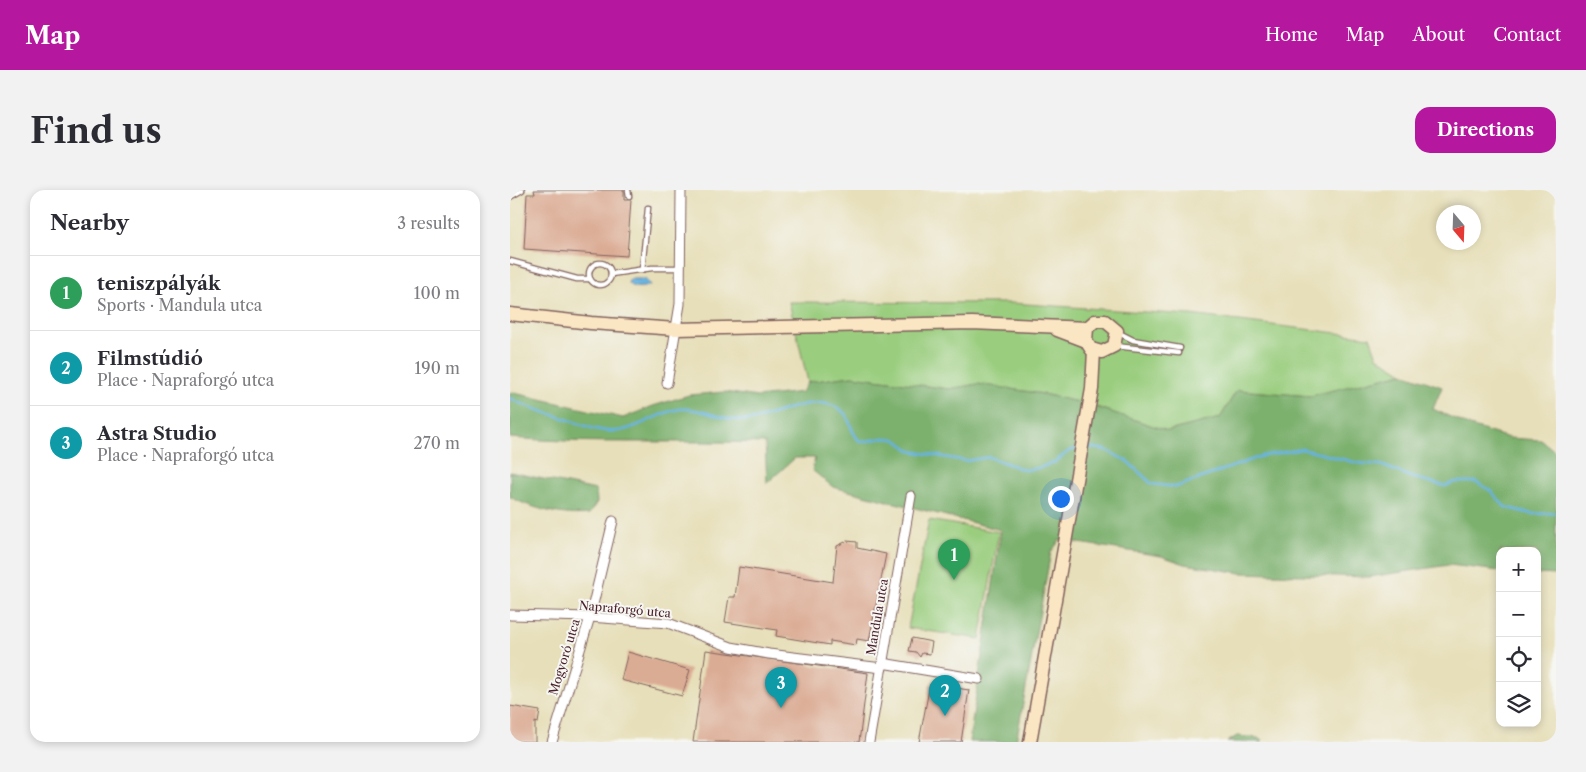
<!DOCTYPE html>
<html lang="en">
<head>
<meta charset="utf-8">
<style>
	:root { --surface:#fff; --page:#f2f2f3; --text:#2b2b33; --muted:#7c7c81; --line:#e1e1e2; --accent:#b5179e }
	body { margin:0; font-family:"Libre Caslon Text",serif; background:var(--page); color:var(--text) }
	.controls { position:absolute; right:15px; bottom:15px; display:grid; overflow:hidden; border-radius:10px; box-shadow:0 2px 8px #0003 }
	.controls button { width:45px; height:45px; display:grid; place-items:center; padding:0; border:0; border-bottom:1px solid var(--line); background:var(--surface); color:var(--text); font:25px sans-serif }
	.compass { position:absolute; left:926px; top:15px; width:45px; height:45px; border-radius:50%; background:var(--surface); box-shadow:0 2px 8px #0003; rotate:161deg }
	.you { position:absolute; left:550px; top:308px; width:18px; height:18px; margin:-12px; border:4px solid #fff; border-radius:50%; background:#1a73e8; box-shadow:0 0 0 8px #1a73e833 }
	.badge { display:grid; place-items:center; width:32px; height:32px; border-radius:50%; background:var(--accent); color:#fff; font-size:16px; font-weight:700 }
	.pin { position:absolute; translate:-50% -41px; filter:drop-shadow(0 1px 2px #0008) }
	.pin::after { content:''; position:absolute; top:26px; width:18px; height:15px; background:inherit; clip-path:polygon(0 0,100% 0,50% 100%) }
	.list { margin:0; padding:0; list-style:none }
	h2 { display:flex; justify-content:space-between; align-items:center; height:65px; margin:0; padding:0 20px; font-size:21px }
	h2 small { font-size:16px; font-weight:400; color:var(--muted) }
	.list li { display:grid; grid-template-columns:32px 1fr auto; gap:15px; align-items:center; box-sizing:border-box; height:75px; padding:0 20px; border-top:1px solid var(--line) }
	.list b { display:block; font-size:19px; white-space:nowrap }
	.list p { margin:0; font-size:16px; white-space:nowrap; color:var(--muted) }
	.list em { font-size:16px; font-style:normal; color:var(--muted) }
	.icon { flex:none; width:28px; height:28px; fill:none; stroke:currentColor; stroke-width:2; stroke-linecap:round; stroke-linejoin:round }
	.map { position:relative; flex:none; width:1046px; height:552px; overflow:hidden; border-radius:15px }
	header { display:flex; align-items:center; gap:30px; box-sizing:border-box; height:70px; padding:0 25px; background:var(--accent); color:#fff }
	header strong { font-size:24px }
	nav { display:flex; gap:28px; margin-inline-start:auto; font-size:18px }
	.intro { display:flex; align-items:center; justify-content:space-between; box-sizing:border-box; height:120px; padding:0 30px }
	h1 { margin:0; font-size:35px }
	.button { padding:12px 22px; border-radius:15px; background:var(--accent); color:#fff; font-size:18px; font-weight:700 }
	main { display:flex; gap:30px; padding:0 30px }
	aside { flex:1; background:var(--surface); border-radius:15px; box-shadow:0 2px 8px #0003 }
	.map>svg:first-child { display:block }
	.green { fill:#9acd7e; stroke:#727654 }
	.forest { fill:#7bb06d; stroke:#62684c }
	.water { fill:#66b4e0; stroke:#586a86 }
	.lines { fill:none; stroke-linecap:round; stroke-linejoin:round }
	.stream { stroke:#66b4e0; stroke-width:2.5 }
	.building { fill:#dbac94 }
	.lane-casing { stroke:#81625d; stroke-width:7 }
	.street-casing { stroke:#81625d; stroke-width:11 }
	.secondary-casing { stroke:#81625d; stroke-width:15 }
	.lane { stroke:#fff; stroke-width:4.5 }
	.street { stroke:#fff; stroke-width:9 }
	.secondary { stroke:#fbe6c4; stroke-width:12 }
	.labels { text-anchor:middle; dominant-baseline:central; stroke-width:4; stroke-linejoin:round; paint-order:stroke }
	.street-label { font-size:12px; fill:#4a1f2b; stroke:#f6f6f2 }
</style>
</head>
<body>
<header>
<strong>Map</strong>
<nav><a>Home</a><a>Map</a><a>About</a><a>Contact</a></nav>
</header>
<div class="intro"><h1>Find us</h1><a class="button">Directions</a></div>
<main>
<aside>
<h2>Nearby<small>3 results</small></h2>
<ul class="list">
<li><span class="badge" style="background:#2e9e5b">1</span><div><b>teniszpályák</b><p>Sports · Mandula utca</p></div><em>100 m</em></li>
<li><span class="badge" style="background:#0f9aa8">2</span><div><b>Filmstúdió</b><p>Place · Napraforgó utca</p></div><em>190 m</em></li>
<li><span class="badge" style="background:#0f9aa8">3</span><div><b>Astra Studio</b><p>Place · Napraforgó utca</p></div><em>270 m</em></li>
</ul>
</aside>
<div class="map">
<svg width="1046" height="552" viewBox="0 0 1046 552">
	<rect width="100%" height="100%" fill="#f6f6f2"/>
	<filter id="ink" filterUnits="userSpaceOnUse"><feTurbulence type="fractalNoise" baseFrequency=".02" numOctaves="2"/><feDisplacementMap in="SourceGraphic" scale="10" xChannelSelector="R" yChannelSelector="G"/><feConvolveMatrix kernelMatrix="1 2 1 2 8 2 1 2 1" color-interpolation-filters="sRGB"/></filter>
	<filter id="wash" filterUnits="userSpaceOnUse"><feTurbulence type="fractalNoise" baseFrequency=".0096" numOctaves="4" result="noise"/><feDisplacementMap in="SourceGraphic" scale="20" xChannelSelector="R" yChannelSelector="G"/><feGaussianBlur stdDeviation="1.12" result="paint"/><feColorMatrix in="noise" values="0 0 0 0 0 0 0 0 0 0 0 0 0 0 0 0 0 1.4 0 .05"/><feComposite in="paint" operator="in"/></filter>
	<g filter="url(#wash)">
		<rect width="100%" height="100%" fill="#e7dfb9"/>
		<g class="green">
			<polygon points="279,112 501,113 680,125 860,147 867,167 893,183 800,206 727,200 710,228 658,241 580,215 533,204 468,194 439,199 342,186 298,192"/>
			<polygon points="419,330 489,342 470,449 398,438"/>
		</g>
		<g class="forest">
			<path d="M893,183L932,197L923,219L960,236L999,248L1031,250L1046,262V385L1027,384V361H990V381L939,375L859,387L731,383L675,374L651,366L550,350L541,362L506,552H459L491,340L323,297L302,280L305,268H285L257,293L255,253C170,250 85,255 0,248V202L113,228L143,216L179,205L215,202L247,207L292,202L298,192L342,186L439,199L468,194L533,204L580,215L658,241L710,228L727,200L800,206Z"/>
			<path d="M0,282L86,300L87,312L79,324C54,327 23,319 0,307Z"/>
			<polygon points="727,546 748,548 753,552 717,552"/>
		</g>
		<path class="water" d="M120,89H135L140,95C134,98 122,99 118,93Z"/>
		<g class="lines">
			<g class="stream">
				<path d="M0,208C17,218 35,222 53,228C72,234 88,243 108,241C130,238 149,222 169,219C189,216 215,233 240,230C266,226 302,203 328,218C342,225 339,244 351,252L373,248L385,249L401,261L456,271L479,267L515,280L529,278L545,272L559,261L567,259"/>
				<polyline points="577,257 596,260 617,271 642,294 666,297 752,266 792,259 848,273 871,275 901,287 935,296 945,292 966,292 981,301 995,317 1022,324 1046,323"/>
			</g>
		</g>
		<g id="blocks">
			<g class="building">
				<polygon points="24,0 114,0 114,10 121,10 117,66 14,59 17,4 25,4"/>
				<polygon points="337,351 347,352 347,358 376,364 359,451 347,449 346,455 320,451 320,455 266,446 267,440 215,432 219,407 225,407 229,377 323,392 327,356"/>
				<polygon points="402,448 422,452 420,464 412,463 410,467 406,462 399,461"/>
				<polygon points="196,460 358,483 349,552 183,552"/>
				<polygon points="118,462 180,480 172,506 111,490"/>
				<polygon points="420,494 459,500 451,552 409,552"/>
				<polygon points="0,516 30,521 28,533 25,532 25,552 0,551"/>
			</g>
		</g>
	</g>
	<g filter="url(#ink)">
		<use href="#blocks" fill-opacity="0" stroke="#81625d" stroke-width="1"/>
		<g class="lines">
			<g class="lane-casing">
				<g id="lane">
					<polyline points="118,0 119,6"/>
					<polyline points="0,7 12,0"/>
					<polyline points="0,71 67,89 80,89"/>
					<circle cx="90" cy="84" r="11"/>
					<polyline points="132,80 138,18"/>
					<polyline points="101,84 142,78 170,78"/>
					<polyline points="609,143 623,150 670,158"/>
					<polyline points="605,156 669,163"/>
				</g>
			</g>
			<g class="street-casing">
				<g id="street">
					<polyline points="157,193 170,114 171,0"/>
					<polyline points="0,425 80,427 158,433 221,457 259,464 372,478"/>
					<polyline points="372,473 469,489"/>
					<polyline points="42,552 80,427 103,331"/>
					<polyline points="359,552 401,306"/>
				</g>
			</g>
			<g class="secondary-casing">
				<g id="secondary">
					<polyline points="0,124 81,133 166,139 462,133 577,138"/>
					<polyline points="547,140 576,151 581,159 592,162 604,156 607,141 595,131 585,131 577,138 576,151"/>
					<polyline points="520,552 582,199 584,160"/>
				</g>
			</g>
			<use href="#lane" class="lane"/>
			<use href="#street" class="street"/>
			<use href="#secondary" class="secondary"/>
		</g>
	</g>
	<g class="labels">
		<g class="street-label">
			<text transform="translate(115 419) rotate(5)">Napraforgó utca</text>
			<text transform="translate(367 427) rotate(-80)">Mandula utca</text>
			<text transform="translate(54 467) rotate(-73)">Mogyoró utca</text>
		</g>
	</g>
</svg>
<div class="controls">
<button>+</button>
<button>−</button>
<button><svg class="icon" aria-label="locate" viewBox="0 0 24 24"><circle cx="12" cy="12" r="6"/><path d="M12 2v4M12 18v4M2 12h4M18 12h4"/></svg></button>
<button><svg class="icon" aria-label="layers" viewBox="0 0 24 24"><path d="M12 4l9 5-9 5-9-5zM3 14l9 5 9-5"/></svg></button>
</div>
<svg class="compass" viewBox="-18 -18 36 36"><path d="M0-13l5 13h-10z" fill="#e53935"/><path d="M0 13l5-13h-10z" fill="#7c7c81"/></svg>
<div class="you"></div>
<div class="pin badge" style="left:444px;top:390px;background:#2e9e5b">1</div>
<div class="pin badge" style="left:435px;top:526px;background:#0f9aa8">2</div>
<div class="pin badge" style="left:271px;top:518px;background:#0f9aa8">3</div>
</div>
</main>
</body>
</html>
